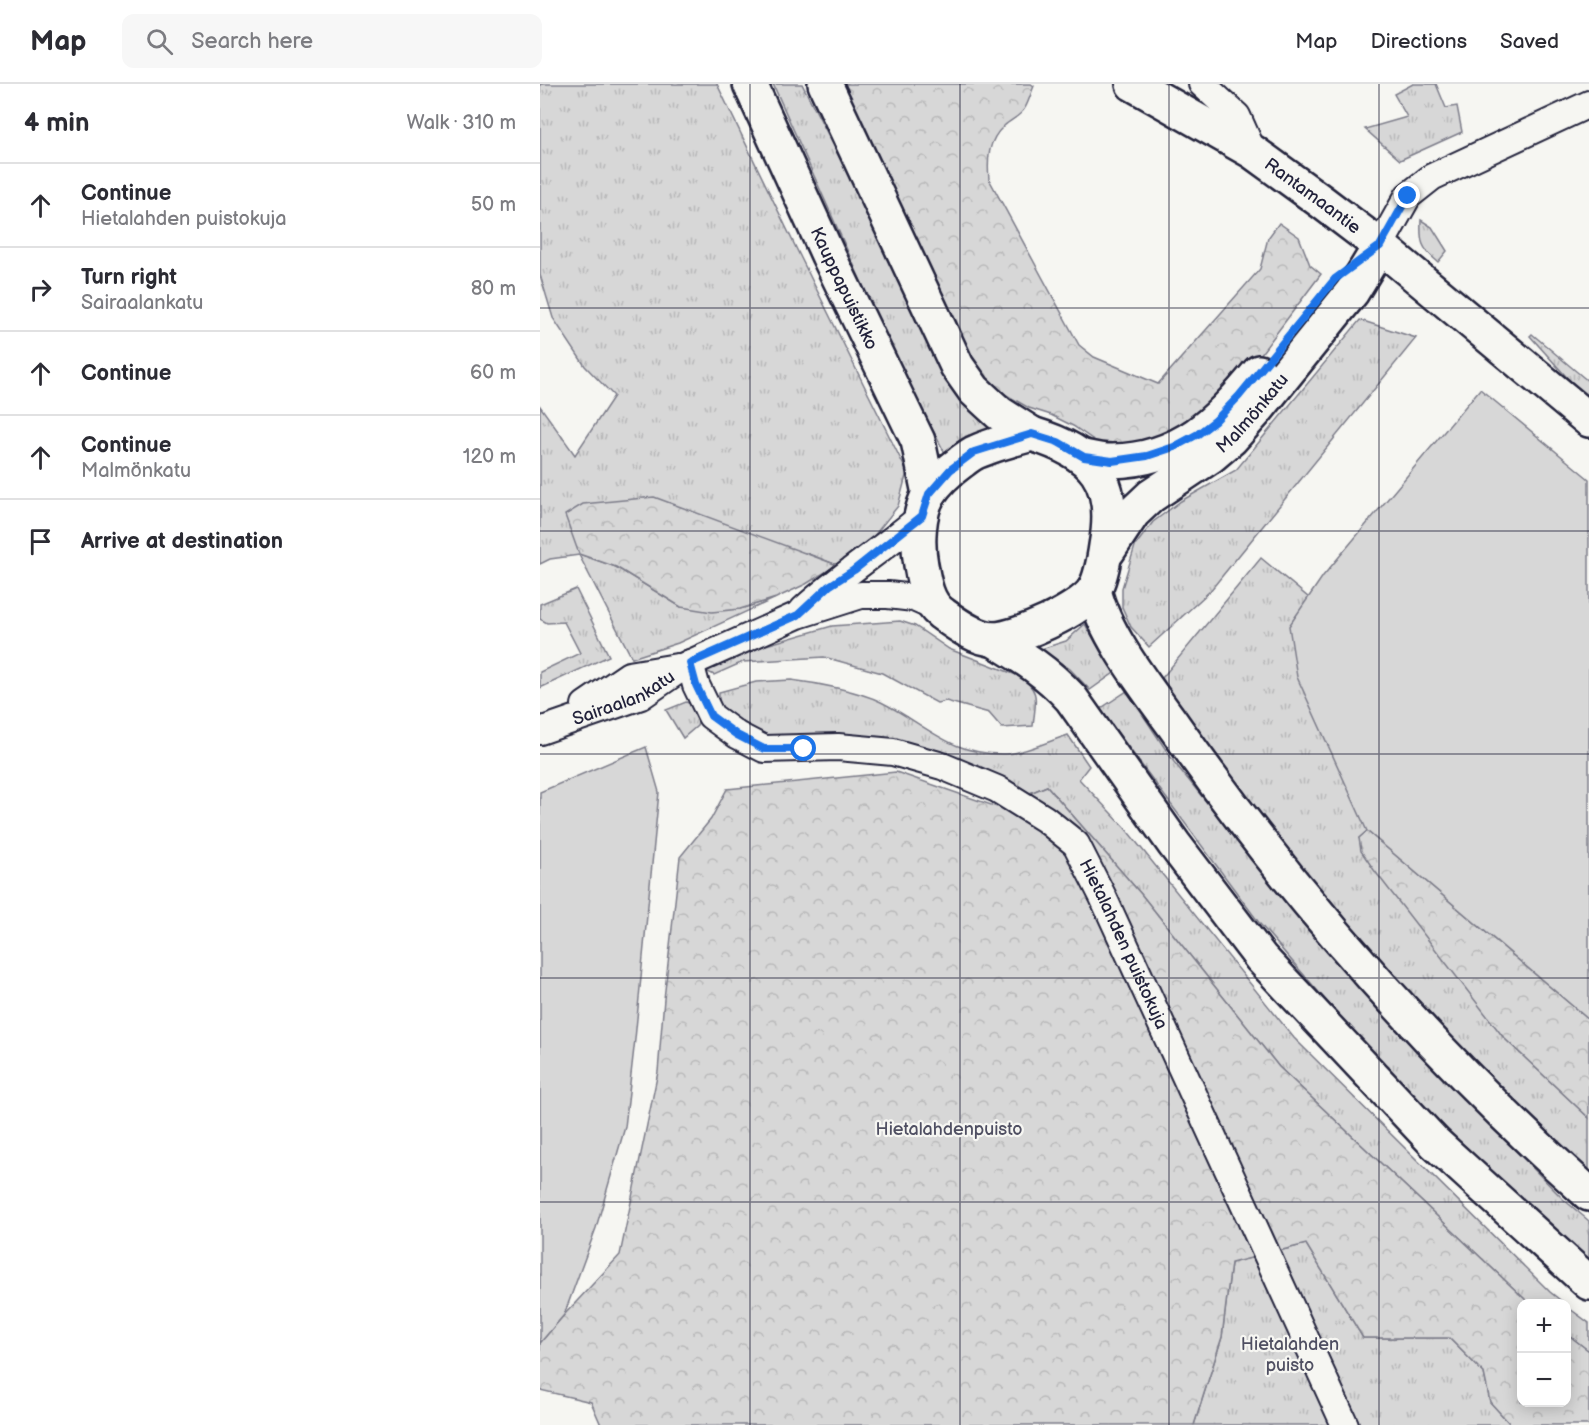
<!DOCTYPE html>
<html lang="en">
<head>
<meta charset="utf-8">
<style>
	:root { --surface:#fff; --page:#f7f7f7; --text:#2b2b33; --muted:#7c7c81; --line:#e1e1e2 }
	body { margin:0; font-family:"Balsamiq Sans",sans-serif; background:var(--page); color:var(--text) }
	.controls { position:absolute; right:18px; bottom:18px; display:grid; overflow:hidden; border-radius:12px; box-shadow:0 3px 15px #0003 }
	.controls button { width:54px; height:54px; display:grid; place-items:center; padding:0; border:0; border-bottom:2px solid var(--line); background:var(--surface); color:var(--text); font:30px sans-serif }
	.stop { position:absolute; width:18px; height:18px; margin:-14px; border:4px solid #1a73e8; border-radius:50%; background:#fff }
	.stop.end { background:#1a73e8; border-color:#fff; box-shadow:0 2px 6px #0008 }
	.list { margin:0; padding:0; list-style:none }
	h2 { display:flex; justify-content:space-between; align-items:center; height:78px; margin:0; padding:0 24px; font-size:26px }
	h2 small { font-size:20px; font-weight:400; color:var(--muted) }
	.list li { display:grid; grid-template-columns:39px 1fr auto; gap:18px; align-items:center; box-sizing:border-box; height:84px; padding:0 24px; border-top:2px solid var(--line) }
	.list b { display:block; font-size:22px; white-space:nowrap }
	.list p { margin:0; font-size:20px; white-space:nowrap; color:var(--muted) }
	.list em { font-size:20px; font-style:normal; color:var(--muted) }
	.icon { flex:none; width:33px; height:33px; fill:none; stroke:currentColor; stroke-width:2; stroke-linecap:round; stroke-linejoin:round }
	.map { position:relative; flex:none; width:1049px; height:1341px; overflow:hidden }
	header { display:flex; align-items:center; gap:36px; box-sizing:border-box; height:84px; padding:0 30px; background:var(--surface); border-bottom:2px solid var(--line) }
	header strong { font-size:28px }
	nav { display:flex; gap:33px; margin-inline-start:auto; font-size:21px }
	.search { width:420px; height:54px; background:var(--page); display:flex; align-items:center; gap:15px; box-sizing:border-box; padding:0 21px; border-radius:12px; color:var(--muted); font-size:22px }
	main { display:flex }
	aside { flex:1; background:var(--surface) }
	.map>svg:first-child { display:block }
	.grass { fill:url(#grass-tufts); stroke:#7c7c89; stroke-width:1.5 }
	.forest { fill:url(#forest-crowns); stroke:#7c7c89; stroke-width:1.5 }
	.garden { fill:#d7d7d7; stroke:#7c7c89; stroke-width:1.5 }
	.lines { fill:none; stroke-linecap:round; stroke-linejoin:round }
	.minor-casing { stroke:#22223b; stroke-width:30 }
	.major-casing { stroke:#22223b; stroke-width:38 }
	.highway-casing { stroke:#22223b; stroke-width:38 }
	.minor { stroke:#f6f6f2; stroke-width:26 }
	.major { stroke:#f6f6f2; stroke-width:33 }
	.highway { stroke:#f6f6f2; stroke-width:33 }
	.route { stroke:#1a73e8; stroke-width:8 }
	.grid { fill:none; stroke:#22223b; stroke-width:1.5; stroke-opacity:0.55 }
	.labels { text-anchor:middle; dominant-baseline:central; stroke-width:4.5; stroke-linejoin:round; paint-order:stroke }
	.street-label { font-size:18px; fill:#22223b; stroke:#f6f6f2 }
	.park-label { font-size:18px; fill:#4f4f62; stroke:#f6f6f2 }
</style>
</head>
<body>
<header>
<strong>Map</strong>
<div class="search"><svg class="icon" aria-label="search" viewBox="0 0 24 24"><circle cx="10" cy="10" r="6"/><path d="M15 15l6 6"/></svg>Search here</div>
<nav><a>Map</a><a>Directions</a><a>Saved</a></nav>
</header>
<main>
<aside>
<h2>4 min<small>Walk · 310 m</small></h2>
<ul class="list">
<li><svg class="icon" aria-label="ahead" viewBox="0 0 24 24"><path d="M12 20V5M6 11l6-6 6 6"/></svg><div><b>Continue</b><p>Hietalahden puistokuja</p></div><em>50 m</em></li>
<li><svg class="icon" aria-label="right" viewBox="0 0 24 24"><path d="M7 20v-9h11M14 6l5 5-5 5"/></svg><div><b>Turn right</b><p>Sairaalankatu</p></div><em>80 m</em></li>
<li><svg class="icon" aria-label="ahead" viewBox="0 0 24 24"><path d="M12 20V5M6 11l6-6 6 6"/></svg><div><b>Continue</b></div><em>60 m</em></li>
<li><svg class="icon" aria-label="ahead" viewBox="0 0 24 24"><path d="M12 20V5M6 11l6-6 6 6"/></svg><div><b>Continue</b><p>Malmönkatu</p></div><em>120 m</em></li>
<li><svg class="icon" aria-label="arrive" viewBox="0 0 24 24"><path d="M6 21V4h12l-3 4 3 4H6"/></svg><div><b>Arrive at destination</b></div></li>
</ul>
</aside>
<div class="map">
<svg width="1049" height="1341" viewBox="0 0 1049 1341">
	<defs>
		<pattern id="grass-tufts" width="24" height="20" patternUnits="userSpaceOnUse" patternTransform="scale(1.5)"><rect width="24" height="20" fill="#d7d7d7"/><path d="M3 7l-1-3M5 7V3M7 7l1-3M15 17l-1-3M17 17v-4M19 17l1-3" fill="none" stroke="#b8b8b9"/></pattern>
		<pattern id="forest-crowns" width="20" height="18" patternUnits="userSpaceOnUse" patternTransform="scale(1.5)"><rect width="20" height="18" fill="#d7d7d7"/><path d="M2 6a3 3 0 1 1 6 0M12 15a3 3 0 1 1 6 0" fill="none" stroke="#b8b8b9"/></pattern>
	</defs>
	<rect width="100%" height="100%" fill="#f6f6f2"/>
	<filter id="ink" filterUnits="userSpaceOnUse"><feTurbulence type="fractalNoise" baseFrequency=".0167" numOctaves="2"/><feDisplacementMap in="SourceGraphic" scale="12" xChannelSelector="R" yChannelSelector="G"/><feConvolveMatrix kernelMatrix="1 2 1 2 8 2 1 2 1" color-interpolation-filters="sRGB"/></filter>
	<g filter="url(#ink)">
		<g class="grass">
			<polygon points="0,0 177,0 258,168 367,388 358,422 325,463 297,481 266,469 39,470 76,483 141,523 200,525 236,514 138,559 92,574 39,471 10,475 0,480 0,322 35,371 74,312 45,282 13,234 0,191"/>
			<polygon points="233,0 262,0 418,304 457,346 406,371 358,280"/>
			<polygon points="873,0 896,0 906,24 917,22 922,48 860,76 825,45 867,33 854,10"/>
			<path d="M881,136L892,143L907,167L898,178C881,164 880,158 881,136Z"/>
			<polygon points="820,236 876,254 670,507 609,563 591,543 582,523 582,504 595,462 613,438 641,417 696,386"/>
			<polygon points="992,250 1049,298 1049,318 990,252"/>
			<path d="M721,474L769,514L827,747L819,754L964,954L1049,1034V1091C1013,1056 976,1022 941,987C826,868 710,733 622,594Z"/>
			<polygon points="36,505 69,572 0,604 0,588 40,569 24,538 7,539 0,535 0,520"/>
			<path d="M360,537L375,542L409,565L479,592C502,607 495,618 493,642L462,644L449,629L406,617L397,619L342,589L284,573L203,578L174,591L164,586L209,566L292,542Z"/>
			<polygon points="545,540 574,589 550,606 530,585 501,565 526,557"/>
			<path d="M251,596C276,599 319,607 341,618C386,640 410,672 466,670C481,670 512,656 528,651L549,682L539,695L585,744L754,954L1010,1208L1024,1219H989L739,983L601,810L507,702L490,709L466,700L215,653L200,644L179,621V608L216,598Z"/>
			<polygon points="587,607 634,678 754,826 867,955 1023,1115 1049,1137 1049,1179 852,993 720,840 560,625"/>
			<polygon points="146,618 151,620 160,633 157,642 143,654 126,626"/>
			<polygon points="766,1160 823,1254 909,1254 944,1289 950,1318 971,1341 654,1341 682,1253 691,1179"/>
			<polygon points="1026,1222 1049,1239 1049,1267 1027,1250"/>
		</g>
		<g class="forest">
			<path d="M304,0H491L494,2C491,9 489,17 485,24C480,33 471,35 464,42C448,56 447,76 449,95L539,261L554,273L618,300L720,185L728,154L739,139L759,153L770,181L781,190L693,307L629,355L564,363L533,342L511,331L489,324L463,309L424,278L299,8Z"/>
			<polygon points="114,413 297,481 266,500 236,514 200,525 172,528 141,523 76,483 39,470 25,431 43,420"/>
			<polygon points="356,688 457,723 507,702 601,810 739,983 989,1219 981,1220 981,1318 1026,1318 1027,1250 1049,1267 1049,1341 971,1341 950,1318 944,1289 909,1254 823,1254 766,1160 691,1179 682,1253 654,1341 61,1341 51,1318 0,1306 0,1259 24,1231 80,1171 118,988 124,915 140,773 171,735 187,705"/>
			<polygon points="827,747 1049,936 1049,1034 964,954 834,786 821,767 819,754"/>
		</g>
		<g class="garden">
			<polygon points="940,305 1049,395 1049,936 827,747 757,593 749,542 783,492"/>
			<polygon points="106,663 119,708 95,955 85,1043 56,1144 24,1231 0,1259 0,708"/>
		</g>
		<g class="lines">
			<g class="minor-casing">
				<g id="minor">
					<polyline points="662,0 697,32 713,68"/>
					<polyline points="840,162 868,112 892,93 1049,20"/>
					<path d="M263,526C300,492 343,465 382,432"/>
					<path id="s1" d="M150,579L156,601L171,632L197,651L224,665L298,663L353,668L402,682L457,705L505,735L536,760L563,813L805,1341"/>
					<polyline points="45,621 89,591 137,583"/>
					<path id="s2" d="M0,647L101,612L146,581L258,531L321,511H348L374,514L392,522"/>
				</g>
			</g>
			<g class="major-casing">
				<g id="major">
					<path id="s3" d="M210,0L288,171L378,357L389,410"/>
					<polyline points="285,0 417,282 434,306 459,329 492,350"/>
					<path id="s4" d="M593,0L713,68L782,118L840,162L1049,336"/>
					<path d="M492,350C554,369 578,396 566,462C564,476 561,494 554,506C540,527 478,554 454,555C436,555 415,539 401,529C387,518 384,499 381,481C377,460 378,429 389,410C397,398 410,386 421,378C426,374 431,370 436,368C454,360 474,355 492,350Z"/>
					<path d="M544,373C553,375 563,377 572,377C641,376 679,337 719,288"/>
					<path id="s5" d="M568,467L593,429L611,412L671,372L691,355L716,327L812,208L840,162"/>
				</g>
			</g>
			<g class="highway-casing">
				<g id="highway">
					<path d="M554,506C565,552 606,603 634,642C754,813 894,971 1049,1110"/>
					<path d="M453,555C483,573 506,587 531,614L634,760L721,874L895,1059L1049,1199"/>
				</g>
			</g>
			<use href="#minor" class="minor"/>
			<use href="#major" class="major"/>
			<use href="#highway" class="highway"/>
		</g>
	</g>
	<g class="lines" filter="url(#ink)">
		<polyline class="route" points="264,665 224,665 197,651 171,632 156,601 150,579 258,531 289,502 314,486 382,432 389,410 410,386 434,368 492,350 518,358 544,373 572,377 607,372 634,363 658,350 675,337 699,312 795,195 840,162 868,112"/>
	</g>
	<path class="grid" d="M210,0V1341M420,0V1341M629,0V1341M839,0V1341M0,224H1049M0,447H1049M0,670H1049M0,894H1049M0,1118H1049"/>
	<g class="labels">
		<g class="street-label">
			<text stroke="none"><textPath href="#s4" startOffset="212">Rantamaantie</textPath></text>
			<text stroke="none"><textPath href="#s3" startOffset="225">Kauppapuistikko</textPath></text>
			<text stroke="none"><textPath href="#s5" startOffset="202">Malmönkatu</textPath></text>
			<text stroke="none"><textPath href="#s2" startOffset="90">Sairaalankatu</textPath></text>
			<text stroke="none"><textPath href="#s1" startOffset="567">Hietalahden puistokuja</textPath></text>
		</g>
		<g class="park-label">
			<text x="409" y="1045">Hietalahdenpuisto</text>
			<text x="750" y="1260">Hietalahden<tspan x="750" dy="21">puisto</tspan></text>
		</g>
	</g>
</svg>
<div class="controls">
<button>+</button>
<button>−</button>
</div>
<div class="stop" style="left:264px;top:665px"></div>
<div class="stop end" style="left:868px;top:112px"></div>
</div>
</main>
</body>
</html>
